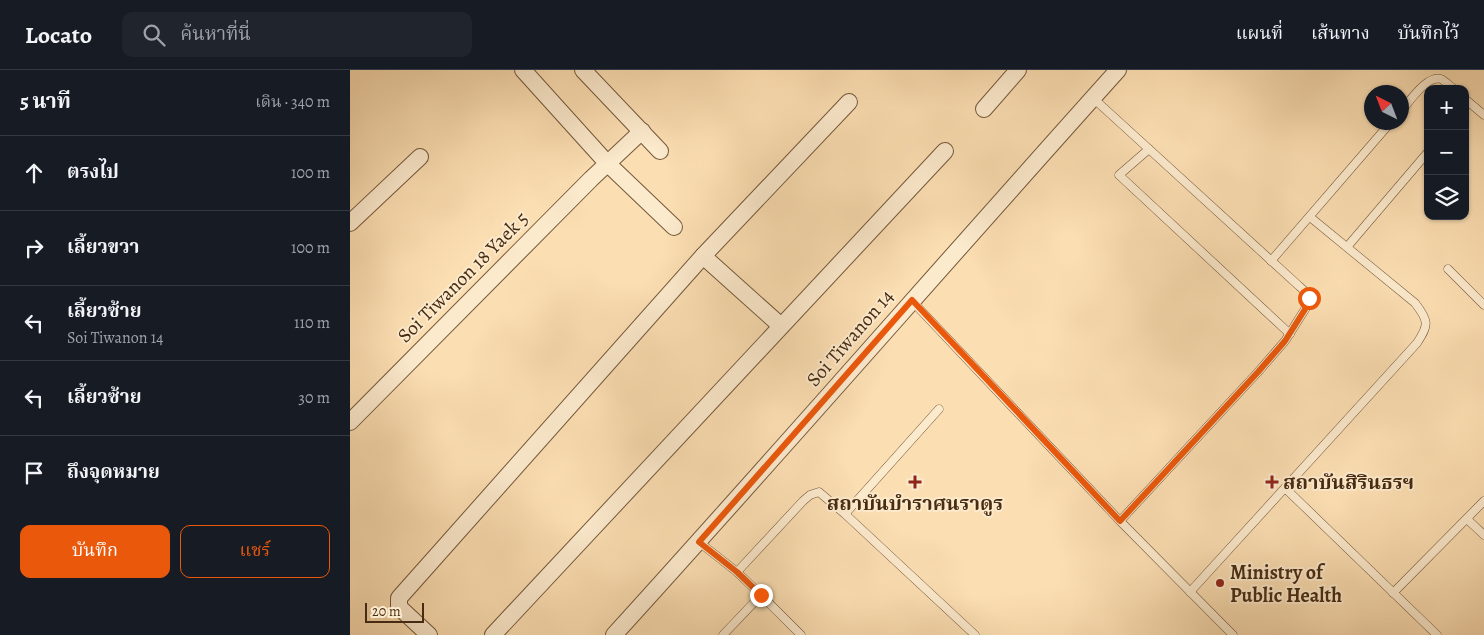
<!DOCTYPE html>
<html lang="th">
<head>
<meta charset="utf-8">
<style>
	:root { --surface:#171b24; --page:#20242c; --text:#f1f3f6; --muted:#9ea1a6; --line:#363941; --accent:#ea580c }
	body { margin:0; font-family:Alegreya,"Noto Serif Thai",serif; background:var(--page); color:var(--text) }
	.controls { position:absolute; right:15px; top:15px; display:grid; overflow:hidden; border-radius:10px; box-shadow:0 1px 4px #0004 }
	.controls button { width:45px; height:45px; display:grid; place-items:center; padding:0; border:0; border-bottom:1px solid var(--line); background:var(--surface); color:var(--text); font:25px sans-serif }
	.compass { position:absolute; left:1014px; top:15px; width:45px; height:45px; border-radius:50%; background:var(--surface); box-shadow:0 1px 4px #0004; rotate:318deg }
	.scale { position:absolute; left:15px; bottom:12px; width:59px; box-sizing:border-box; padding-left:5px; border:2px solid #472b12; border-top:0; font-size:14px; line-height:18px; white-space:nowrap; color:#472b12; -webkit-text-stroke:4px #fceacd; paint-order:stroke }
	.stop { position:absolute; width:15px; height:15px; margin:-11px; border:4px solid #ea580c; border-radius:50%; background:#fff }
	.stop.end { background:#ea580c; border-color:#fff; box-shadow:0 1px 5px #0008 }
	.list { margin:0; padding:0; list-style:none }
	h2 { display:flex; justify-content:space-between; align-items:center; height:65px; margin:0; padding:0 20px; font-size:21px }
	h2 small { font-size:16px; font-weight:400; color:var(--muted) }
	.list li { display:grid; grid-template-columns:32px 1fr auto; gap:15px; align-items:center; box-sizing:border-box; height:75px; padding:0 20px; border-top:1px solid var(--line) }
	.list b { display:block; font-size:19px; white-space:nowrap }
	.list p { margin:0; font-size:16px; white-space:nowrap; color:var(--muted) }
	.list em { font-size:16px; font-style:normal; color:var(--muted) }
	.actions { display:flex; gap:10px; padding:15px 20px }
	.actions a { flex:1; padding:11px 0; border:1px solid var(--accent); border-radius:10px; text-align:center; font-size:18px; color:var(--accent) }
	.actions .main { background:var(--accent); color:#fff }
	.icon { flex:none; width:28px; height:28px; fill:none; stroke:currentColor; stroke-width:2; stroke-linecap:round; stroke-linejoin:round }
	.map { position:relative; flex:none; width:1134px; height:565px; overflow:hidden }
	header { display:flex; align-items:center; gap:30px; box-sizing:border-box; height:70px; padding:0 25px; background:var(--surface); border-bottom:1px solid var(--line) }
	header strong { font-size:24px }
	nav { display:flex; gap:28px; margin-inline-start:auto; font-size:18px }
	.search { width:350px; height:45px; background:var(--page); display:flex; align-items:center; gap:12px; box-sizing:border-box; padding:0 18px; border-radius:10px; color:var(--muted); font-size:19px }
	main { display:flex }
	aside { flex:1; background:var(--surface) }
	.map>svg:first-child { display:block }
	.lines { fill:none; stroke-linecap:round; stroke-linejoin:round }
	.service-casing { stroke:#74583a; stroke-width:9 }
	.minor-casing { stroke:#74583a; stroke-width:18 }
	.service { stroke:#fceacd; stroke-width:8 }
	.minor { stroke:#fceacd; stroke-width:16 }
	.route { stroke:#ea580c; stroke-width:6 }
	.poi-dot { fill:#8f2418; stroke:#fceacd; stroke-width:2 }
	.labels { text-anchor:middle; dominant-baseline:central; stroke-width:4; stroke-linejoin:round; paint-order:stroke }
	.street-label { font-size:20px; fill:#472b12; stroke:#fceacd }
	.poi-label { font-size:20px; font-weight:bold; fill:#472b12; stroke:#fceacd; text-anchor:start }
</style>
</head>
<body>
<header>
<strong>Locato</strong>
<div class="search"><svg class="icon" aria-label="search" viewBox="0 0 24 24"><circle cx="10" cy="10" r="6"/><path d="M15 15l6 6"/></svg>ค้นหาที่นี่</div>
<nav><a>แผนที่</a><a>เส้นทาง</a><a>บันทึกไว้</a></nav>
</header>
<main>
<aside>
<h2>5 นาที<small>เดิน · 340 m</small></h2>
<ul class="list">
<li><svg class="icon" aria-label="ahead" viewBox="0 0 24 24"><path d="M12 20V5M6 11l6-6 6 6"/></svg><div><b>ตรงไป</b></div><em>100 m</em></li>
<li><svg class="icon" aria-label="right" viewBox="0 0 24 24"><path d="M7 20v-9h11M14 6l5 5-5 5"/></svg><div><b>เลี้ยวขวา</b></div><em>100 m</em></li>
<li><svg class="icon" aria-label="left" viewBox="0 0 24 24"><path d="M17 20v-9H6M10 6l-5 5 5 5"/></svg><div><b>เลี้ยวซ้าย</b><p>Soi Tiwanon 14</p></div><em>110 m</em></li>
<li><svg class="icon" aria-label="left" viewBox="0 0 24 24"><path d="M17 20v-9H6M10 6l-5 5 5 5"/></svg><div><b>เลี้ยวซ้าย</b></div><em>30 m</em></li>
<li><svg class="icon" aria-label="arrive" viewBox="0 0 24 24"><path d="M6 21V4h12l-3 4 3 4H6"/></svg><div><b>ถึงจุดหมาย</b></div></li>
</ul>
<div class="actions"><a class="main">บันทึก</a><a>แชร์</a></div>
</aside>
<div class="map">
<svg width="1134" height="565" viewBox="0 0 1134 565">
	<rect width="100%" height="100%" fill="#fbdeb2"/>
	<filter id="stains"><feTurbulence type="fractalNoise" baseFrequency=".004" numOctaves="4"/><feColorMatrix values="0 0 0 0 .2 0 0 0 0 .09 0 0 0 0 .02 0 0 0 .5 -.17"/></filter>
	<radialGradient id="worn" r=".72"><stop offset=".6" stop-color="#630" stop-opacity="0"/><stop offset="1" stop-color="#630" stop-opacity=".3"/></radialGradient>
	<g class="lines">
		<g class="service-casing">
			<g id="service">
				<path d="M743,28L949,216C955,221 959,225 959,233L935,271L908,302L770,451"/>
				<polyline points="1115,29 1134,45"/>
				<path d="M1052,40C1060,31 1077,5 1091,9C1095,11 1100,16 1104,19"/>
				<polyline points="799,79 769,105 940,264"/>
				<polyline points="997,177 1078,82"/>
				<polyline points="921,191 1041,52"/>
				<polyline points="1098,199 1134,235"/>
				<polyline points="562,231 770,451 883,565"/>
				<polyline points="935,418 1087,565"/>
				<polyline points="495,444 589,339"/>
				<polyline points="1117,449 1134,465"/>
				<polyline points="349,472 387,502 411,525 373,565"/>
				<polyline points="387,502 453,431 460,425 469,422 495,444 625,565"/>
				<path d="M840,522L1067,273C1079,255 1079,251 1065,233L960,147"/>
				<polyline points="1043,523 1134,431"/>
				<polyline points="411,525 451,565"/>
			</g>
		</g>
		<g class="minor-casing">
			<g id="minor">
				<polyline points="173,0 257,93 324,157"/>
				<polyline points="233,0 310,81"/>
				<polyline points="634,39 668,0"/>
				<polyline points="0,153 70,87"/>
				<polyline points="353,186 431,256"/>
				<polyline points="0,352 241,109 292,61"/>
				<polyline points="79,565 49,537 49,528 353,186 499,32"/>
				<polyline points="143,565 595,81"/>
				<path d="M264,565C434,378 599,188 768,0"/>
			</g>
		</g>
		<use href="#service" class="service"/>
		<use href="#minor" class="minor"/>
	</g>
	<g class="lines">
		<polyline class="route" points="411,525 387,502 349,472 562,230 770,451 908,302 935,271 959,233 959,228"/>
	</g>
	<g class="poi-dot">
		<path d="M562.5 404.5h5v5h5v5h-5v5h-5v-5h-5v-5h5z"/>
		<path d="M919.5 404.5h5v5h5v5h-5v5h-5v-5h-5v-5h5z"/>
		<circle cx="870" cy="513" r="5"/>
	</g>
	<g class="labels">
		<g class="street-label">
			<text transform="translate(113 207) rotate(-45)">Soi Tiwanon 18 Yaek 5</text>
			<text transform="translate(500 268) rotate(-49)">Soi Tiwanon 14</text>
		</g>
		<g class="poi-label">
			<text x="933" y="412">สถาบันสิรินธรฯ</text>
			<text x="565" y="433" text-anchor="middle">สถาบันบำราศนราดูร</text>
			<text x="880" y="502">Ministry of<tspan x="880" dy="23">Public Health</tspan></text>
		</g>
	</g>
	<rect width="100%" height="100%" filter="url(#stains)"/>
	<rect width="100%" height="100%" fill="url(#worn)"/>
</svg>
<div class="controls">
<button>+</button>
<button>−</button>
<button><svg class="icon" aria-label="layers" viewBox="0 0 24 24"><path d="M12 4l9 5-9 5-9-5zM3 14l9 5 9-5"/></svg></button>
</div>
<svg class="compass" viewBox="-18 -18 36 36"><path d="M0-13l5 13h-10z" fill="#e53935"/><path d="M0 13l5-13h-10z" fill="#9ea1a6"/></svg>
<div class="scale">20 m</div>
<div class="stop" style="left:959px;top:228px"></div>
<div class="stop end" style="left:411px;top:525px"></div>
</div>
</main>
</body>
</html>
